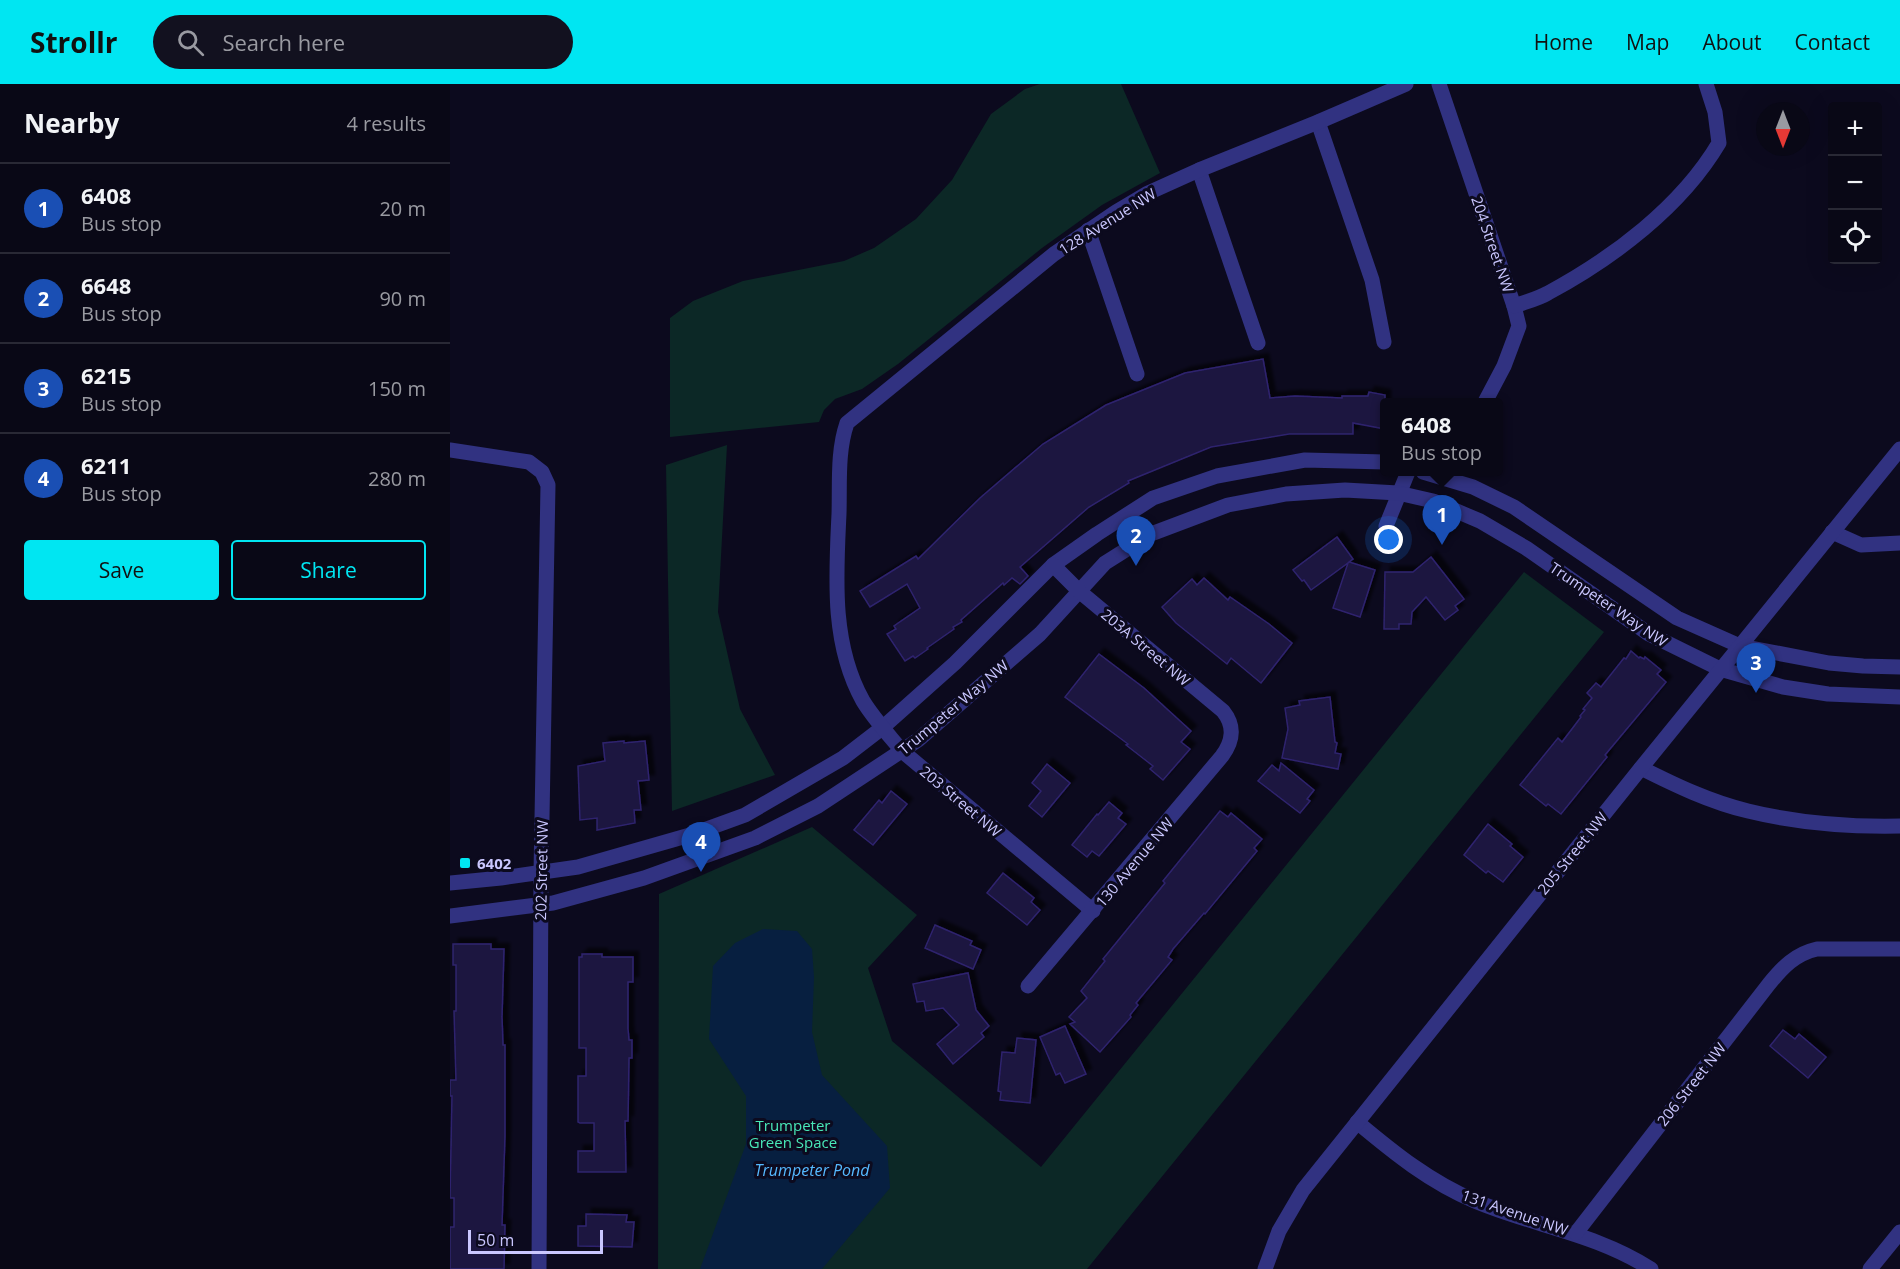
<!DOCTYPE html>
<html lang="en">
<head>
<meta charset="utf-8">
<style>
	:root { --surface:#090816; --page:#12111f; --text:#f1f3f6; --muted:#999aa1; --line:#292935; --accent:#00e6f2 }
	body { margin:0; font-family:"Open Sans",sans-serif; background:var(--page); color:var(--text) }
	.controls { position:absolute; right:18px; top:18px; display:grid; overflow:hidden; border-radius:6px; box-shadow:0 6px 24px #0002 }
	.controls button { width:54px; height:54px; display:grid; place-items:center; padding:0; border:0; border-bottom:2px solid var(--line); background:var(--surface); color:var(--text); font:30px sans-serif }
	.compass { position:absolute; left:1306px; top:18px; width:54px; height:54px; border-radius:50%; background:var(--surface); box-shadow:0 6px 24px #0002; rotate:180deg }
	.scale { position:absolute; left:18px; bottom:15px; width:135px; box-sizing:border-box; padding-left:6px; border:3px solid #cac7ff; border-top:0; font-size:16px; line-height:21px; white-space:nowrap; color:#cac7ff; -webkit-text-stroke:4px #0c0a1e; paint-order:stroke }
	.you { position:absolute; left:939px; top:456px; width:21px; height:21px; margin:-15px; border:4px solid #fff; border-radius:50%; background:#1a73e8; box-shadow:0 0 0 9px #1a73e833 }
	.badge { display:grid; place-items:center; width:39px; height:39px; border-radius:50%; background:var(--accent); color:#fff; font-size:20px; font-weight:700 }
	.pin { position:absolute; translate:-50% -50px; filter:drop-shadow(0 2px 3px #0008) }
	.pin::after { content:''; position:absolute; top:32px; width:21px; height:18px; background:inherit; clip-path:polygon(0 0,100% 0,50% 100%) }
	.popup { position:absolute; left:930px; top:314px; width:123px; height:78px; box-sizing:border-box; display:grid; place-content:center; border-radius:6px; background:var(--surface); filter:drop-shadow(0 2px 4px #0005); font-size:20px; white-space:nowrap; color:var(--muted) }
	.popup b { font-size:22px; color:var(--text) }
	.popup::after { content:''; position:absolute; left:50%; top:100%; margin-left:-12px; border:12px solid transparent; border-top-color:var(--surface) }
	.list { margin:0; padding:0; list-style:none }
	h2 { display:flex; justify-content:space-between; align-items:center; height:78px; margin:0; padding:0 24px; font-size:26px }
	h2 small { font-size:20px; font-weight:400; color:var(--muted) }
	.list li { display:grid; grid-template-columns:39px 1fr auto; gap:18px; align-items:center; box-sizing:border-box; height:90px; padding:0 24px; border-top:2px solid var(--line) }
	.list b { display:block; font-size:22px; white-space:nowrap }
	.list p { margin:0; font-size:20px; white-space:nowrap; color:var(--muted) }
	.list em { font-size:20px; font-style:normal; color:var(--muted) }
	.actions { display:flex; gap:12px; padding:18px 24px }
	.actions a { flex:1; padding:14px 0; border:2px solid var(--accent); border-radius:6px; text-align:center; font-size:21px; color:var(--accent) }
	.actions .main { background:var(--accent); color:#111 }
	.icon { flex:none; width:33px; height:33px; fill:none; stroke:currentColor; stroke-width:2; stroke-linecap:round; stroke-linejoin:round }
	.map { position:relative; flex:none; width:1450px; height:1185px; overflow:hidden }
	header { display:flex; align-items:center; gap:36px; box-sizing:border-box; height:84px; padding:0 30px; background:var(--accent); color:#111 }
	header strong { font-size:28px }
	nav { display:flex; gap:33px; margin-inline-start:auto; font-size:21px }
	.search { width:420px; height:54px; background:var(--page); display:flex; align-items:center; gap:15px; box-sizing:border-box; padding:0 21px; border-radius:33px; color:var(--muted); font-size:22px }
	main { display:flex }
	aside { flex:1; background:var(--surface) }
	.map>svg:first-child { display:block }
	.green { fill:#0c2826 }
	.water { fill:#071f40 }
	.building { fill:#1b1440; stroke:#2f246e; stroke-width:1.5; filter:url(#shadow) }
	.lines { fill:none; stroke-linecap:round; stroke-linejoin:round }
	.minor { stroke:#313281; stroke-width:15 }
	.poi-dot { fill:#00e6f2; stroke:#0c0a1e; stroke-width:2 }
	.labels { text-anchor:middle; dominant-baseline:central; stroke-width:6; stroke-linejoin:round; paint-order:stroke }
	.street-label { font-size:15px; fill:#cac7ff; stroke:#0c0a1e }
	.poi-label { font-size:15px; font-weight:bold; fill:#cac7ff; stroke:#0c0a1e; text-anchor:start }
	.park-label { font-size:15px; fill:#49e8b8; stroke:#0c0a1e }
	.water-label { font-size:16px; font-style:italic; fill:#55b9ff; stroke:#0c0a1e }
</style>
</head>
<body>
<header>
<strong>Strollr</strong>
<div class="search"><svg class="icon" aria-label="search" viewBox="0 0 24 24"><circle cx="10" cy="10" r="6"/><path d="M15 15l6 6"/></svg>Search here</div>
<nav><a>Home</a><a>Map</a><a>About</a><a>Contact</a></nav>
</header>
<main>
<aside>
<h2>Nearby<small>4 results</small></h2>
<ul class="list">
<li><span class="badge" style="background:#1a4fb4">1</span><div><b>6408</b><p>Bus stop</p></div><em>20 m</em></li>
<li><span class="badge" style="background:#1a4fb4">2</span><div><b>6648</b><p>Bus stop</p></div><em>90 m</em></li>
<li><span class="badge" style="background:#1a4fb4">3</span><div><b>6215</b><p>Bus stop</p></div><em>150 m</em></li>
<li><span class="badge" style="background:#1a4fb4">4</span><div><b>6211</b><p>Bus stop</p></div><em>280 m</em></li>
</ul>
<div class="actions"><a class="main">Save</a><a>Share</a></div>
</aside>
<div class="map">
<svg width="1450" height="1185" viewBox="0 0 1450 1185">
	<defs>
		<filter id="shadow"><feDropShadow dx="5.5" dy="-5.5" stdDeviation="1.5" flood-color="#0009"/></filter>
	</defs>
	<rect width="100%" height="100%" fill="#0c0a1e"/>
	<g class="green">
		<polygon points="590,0 671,0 710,89 652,121 592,164 448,280 412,305 385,315 374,326 369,338 220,353 220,234 243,217 293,197 394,177 424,164 466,135 502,96 541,30 575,5"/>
		<polygon points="277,361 268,528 290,625 325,691 222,727 216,381"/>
		<polygon points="1074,488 1154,548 637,1185 208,1185 209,810 362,743 467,831 418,884 442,957 591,1083"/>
	</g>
	<polygon class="water" points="313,845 347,847 362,865 364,893 362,948 372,991 437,1062 440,1104 372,1185 250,1185 296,1060 296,1012 259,955 263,882 285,859"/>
	<g class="building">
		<polygon points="813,275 820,314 845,312 892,314 892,312 918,312 919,308 935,311 935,345 903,339 903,350 839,350 761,363 678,397 679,399 639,423 570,483 578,492 570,500 562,494 554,501 553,499 511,536 512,538 503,543 504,545 477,564 478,565 465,574 463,572 455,577 437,550 446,545 444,542 470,524 457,500 420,523 410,507 466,472 468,475 530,414 593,360 656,321 735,289"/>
		<polygon points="887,453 903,475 899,478 925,486 910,533 883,524 898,479 861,506 854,496 852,497 843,486"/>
		<polygon points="981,473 1014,515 1005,522 1008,526 995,536 976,513 962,528 961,540 949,540 949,545 934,545 935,488 963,488"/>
		<polygon points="754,494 778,516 780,513 819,540 842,559 811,599 781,574 777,580 726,539 712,523 742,495 747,501"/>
		<polygon points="1181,567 1189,574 1190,573 1194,575 1195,573 1211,586 1207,590 1216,598 1155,671 1157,673 1111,730 1098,720 1096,722 1070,701 1108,654 1112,658 1131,633 1130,632 1135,626 1133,625 1142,614 1137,609 1146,599 1151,603 1174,574 1176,575"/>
		<polygon points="649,570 694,604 741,647 731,658 740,665 713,696 700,685 703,682 676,661 678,660 615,613"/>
		<polygon points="880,613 885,658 887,659 885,669 891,670 888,685 832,674 838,645 835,624 850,621 849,617"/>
		<polygon points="174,657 174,659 195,657 199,696 188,697 191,726 184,726 185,739 147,746 147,734 130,736 128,682 155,677 153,659"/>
		<polygon points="831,679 864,706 857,715 860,717 850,729 808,697 822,681 829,687"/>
		<polygon points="597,680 620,699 592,733 579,722 591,707 582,699"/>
		<polygon points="441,707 457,720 423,761 404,746 429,716 432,719"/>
		<polygon points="659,718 672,729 668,734 676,740 649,772 642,767 637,773 622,761 647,730 648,731"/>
		<polygon points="770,727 778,733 781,729 812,755 804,764 807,767 755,830 754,829 723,865 718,873 722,876 686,919 688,921 680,931 681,933 650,968 620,940 625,938 619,933 637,914 631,907 655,877 653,875 715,799 713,797"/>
		<polygon points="1038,740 1062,760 1060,762 1073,773 1053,798 1038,787 1036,789 1014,771"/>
		<polygon points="553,789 584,814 581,818 590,826 577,841 537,809"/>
		<polygon points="485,841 522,857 520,861 531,866 523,885 475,864"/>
		<polygon points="3,860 41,860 41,865 54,865 52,933 53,961 55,961 55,1051 52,1141 55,1141 54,1185 0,1185 0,1143 4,1143 4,1114 0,1114 2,1012 0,1012 0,996 6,996 4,927 6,927 6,881 3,881"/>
		<polygon points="132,870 152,870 152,873 183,873 183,898 178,898 178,945 179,956 182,956 182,974 179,974 178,1037 175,1037 176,1088 128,1088 128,1067 144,1067 144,1039 130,1039 128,1038 128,992 136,992 136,964 129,964 129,873 132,873"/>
		<polygon points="518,889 526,926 539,942 531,949 534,953 503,980 487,960 509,941 493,924 476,927 474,917 467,918 463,900"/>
		<polygon points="615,942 636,990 615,999 610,989 606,991 590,953"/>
		<polygon points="1333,946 1345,955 1349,950 1376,973 1358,994 1320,962"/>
		<polygon points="567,954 586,956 580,1019 550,1016 551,1008 548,1007 552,968 565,969"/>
		<polygon points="136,1130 177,1131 176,1138 184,1138 182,1163 128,1162 128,1142 136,1142"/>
	</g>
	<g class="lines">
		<g class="minor">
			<polyline points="989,0 1064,222 1069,242 1054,282 1035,318"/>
			<polyline points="868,38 922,196 934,258"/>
			<polyline points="749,86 808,259"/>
			<polyline points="638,146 687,290"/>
			<path d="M1064,222C1075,218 1088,215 1098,209C1163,174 1231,123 1269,59L1265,28L1256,0"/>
			<polyline points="0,366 79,378 92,388 98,401 91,789 89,1185"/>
			<polyline points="973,388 1023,403 1064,423 1227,534 1290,562 1379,579 1413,582 1450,583"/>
			<polyline points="936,442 958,388"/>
			<polyline points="1382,448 1411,461 1450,459"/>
			<path d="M1191,684C1225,701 1260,718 1298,727C1347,739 1400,743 1450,742"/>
			<polyline points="0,799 51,794 128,783 240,751 295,731 393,674 432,644 505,579 603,481 647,450 703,414 767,392 855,376 935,378"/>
			<path d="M643,827L452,667C439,651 424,635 413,617C381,560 386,492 389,430C390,400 387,368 397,339L604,170L666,128L698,109L749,86L868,38L956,0"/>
			<polyline points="0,832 103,819 194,794 305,754 368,722 468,656 590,550 655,479 701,450 778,421 836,410 895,406 948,409 983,417 1030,437 1076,464 1199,550 1270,585 1333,603 1378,610 1450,613"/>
			<path d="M578,902L772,672C783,657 785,642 773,627L629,507L603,481"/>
			<path d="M907,1038C944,1069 980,1098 1025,1117C1084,1142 1145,1149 1201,1185"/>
			<path d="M1126,1149L1319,900C1333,883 1345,870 1367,865H1450"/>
			<polyline points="815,1185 829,1147 853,1106 1191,684 1450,365"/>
			<polyline points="1420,1185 1450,1148"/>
		</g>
	</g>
	<rect class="poi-dot" x="9" y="773" width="12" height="12" rx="3"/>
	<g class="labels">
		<g class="street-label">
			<text transform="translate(657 137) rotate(-32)">128 Avenue NW</text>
			<text transform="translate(1043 160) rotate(71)">204 Street NW</text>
			<text transform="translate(1159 520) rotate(34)">Trumpeter Way NW</text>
			<text transform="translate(696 563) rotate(40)">203A Street NW</text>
			<text transform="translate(503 623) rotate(-40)">Trumpeter Way NW</text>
			<text transform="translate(511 717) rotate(40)">203 Street NW</text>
			<text transform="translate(1122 769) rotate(-51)">205 Street NW</text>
			<text transform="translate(684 778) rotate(-50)">130 Avenue NW</text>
			<text transform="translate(91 786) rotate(-89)">202 Street NW</text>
			<text transform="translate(1241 1000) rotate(-52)">206 Street NW</text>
			<text transform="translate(1065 1128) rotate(19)">131 Avenue NW</text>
		</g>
		<g class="poi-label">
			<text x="27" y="779">6402</text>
		</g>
		<g class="park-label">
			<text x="343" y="1041">Trumpeter<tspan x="343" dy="17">Green Space</tspan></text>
		</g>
		<g class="water-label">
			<text x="362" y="1086">Trumpeter Pond</text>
		</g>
	</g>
</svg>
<div class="controls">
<button>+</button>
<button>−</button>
<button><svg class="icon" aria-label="locate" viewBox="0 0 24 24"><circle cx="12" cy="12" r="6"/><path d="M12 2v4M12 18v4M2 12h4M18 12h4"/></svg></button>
</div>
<svg class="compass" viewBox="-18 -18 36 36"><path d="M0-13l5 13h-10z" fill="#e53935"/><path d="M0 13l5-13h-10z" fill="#999aa1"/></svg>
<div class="scale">50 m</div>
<div class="you"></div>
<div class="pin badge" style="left:992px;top:461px;background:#1a4fb4">1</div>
<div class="popup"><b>6408</b>Bus stop</div>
<div class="pin badge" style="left:686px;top:482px;background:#1a4fb4">2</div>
<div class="pin badge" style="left:1306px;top:609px;background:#1a4fb4">3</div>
<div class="pin badge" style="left:251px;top:788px;background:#1a4fb4">4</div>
</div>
</main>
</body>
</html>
